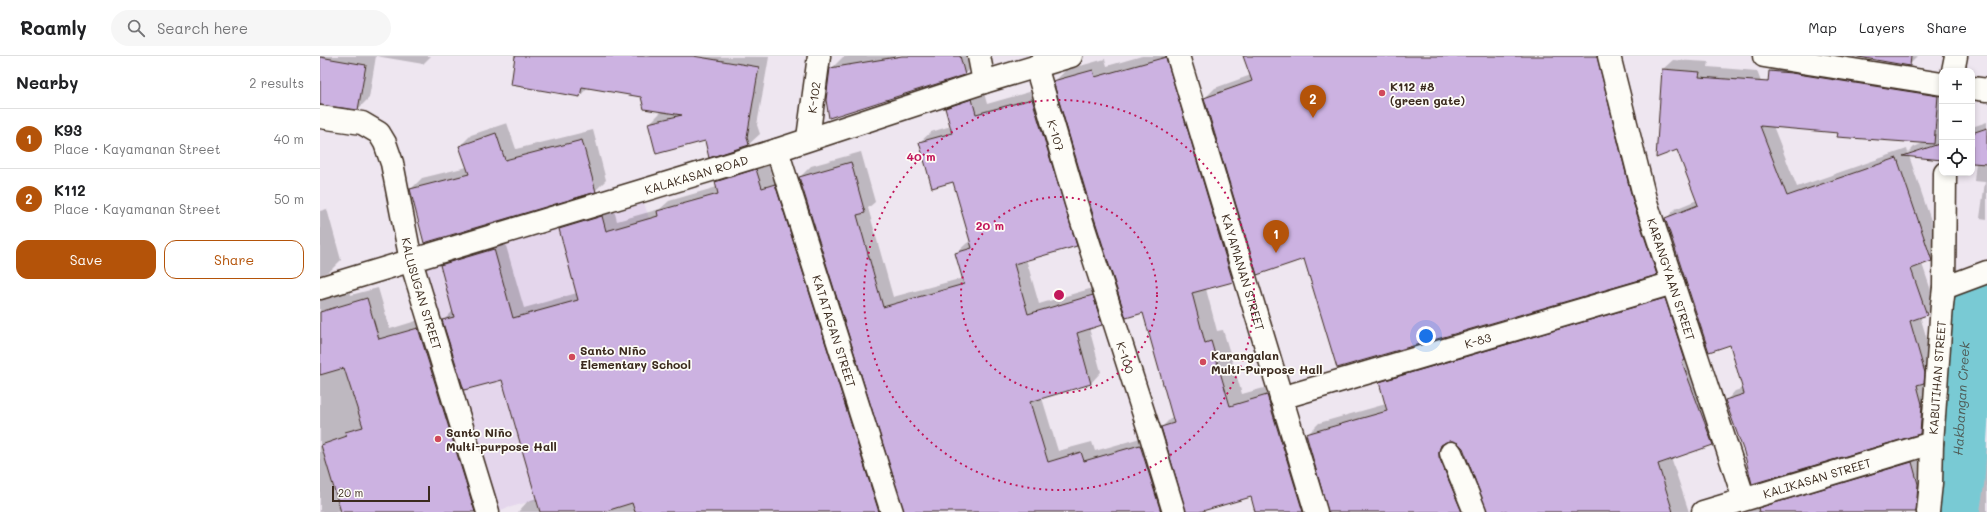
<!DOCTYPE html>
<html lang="en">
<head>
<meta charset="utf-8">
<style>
	:root { --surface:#fff; --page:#f6f6f6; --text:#202124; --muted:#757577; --line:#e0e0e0; --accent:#b45309 }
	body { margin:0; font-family:Mali,sans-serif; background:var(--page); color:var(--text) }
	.controls { position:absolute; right:12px; top:12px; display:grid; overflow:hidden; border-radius:8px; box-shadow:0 2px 6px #0003 }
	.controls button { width:36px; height:36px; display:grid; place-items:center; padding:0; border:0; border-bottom:1px solid var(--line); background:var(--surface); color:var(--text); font:20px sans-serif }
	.scale { position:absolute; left:12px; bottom:10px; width:98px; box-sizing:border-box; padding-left:4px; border:2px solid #3b2a1e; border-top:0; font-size:11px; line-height:14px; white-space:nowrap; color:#3b2a1e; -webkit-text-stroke:3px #fdfcf7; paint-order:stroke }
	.you { position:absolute; left:1106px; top:280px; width:14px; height:14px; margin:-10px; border:3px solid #fff; border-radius:50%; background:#1a73e8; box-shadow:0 0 0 6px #1a73e833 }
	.badge { display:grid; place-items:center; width:26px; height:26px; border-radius:50%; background:var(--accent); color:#fff; font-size:13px; font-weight:700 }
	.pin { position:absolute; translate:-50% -33px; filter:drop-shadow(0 1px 2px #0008) }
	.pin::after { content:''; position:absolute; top:21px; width:14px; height:12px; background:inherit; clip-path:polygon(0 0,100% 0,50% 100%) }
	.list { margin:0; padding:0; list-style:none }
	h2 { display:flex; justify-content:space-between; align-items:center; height:52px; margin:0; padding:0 16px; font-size:17px }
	h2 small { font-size:13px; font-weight:400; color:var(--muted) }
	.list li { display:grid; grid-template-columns:26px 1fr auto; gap:12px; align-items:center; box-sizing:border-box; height:60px; padding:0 16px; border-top:1px solid var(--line) }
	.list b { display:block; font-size:15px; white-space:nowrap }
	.list p { margin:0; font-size:13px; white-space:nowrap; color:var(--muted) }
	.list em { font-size:13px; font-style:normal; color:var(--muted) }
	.actions { display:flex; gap:8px; padding:12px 16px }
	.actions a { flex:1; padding:9px 0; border:1px solid var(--accent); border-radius:12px; text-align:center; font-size:14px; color:var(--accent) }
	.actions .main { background:var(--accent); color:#fff }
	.icon { flex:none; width:22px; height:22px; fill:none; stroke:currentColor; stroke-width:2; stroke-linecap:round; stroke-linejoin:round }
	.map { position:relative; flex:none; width:1667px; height:456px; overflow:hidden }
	header { display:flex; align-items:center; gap:24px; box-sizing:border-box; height:56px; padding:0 20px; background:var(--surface); border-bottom:1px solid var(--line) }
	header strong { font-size:19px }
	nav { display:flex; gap:22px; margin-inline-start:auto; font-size:14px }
	.search { width:280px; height:36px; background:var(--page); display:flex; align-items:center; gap:10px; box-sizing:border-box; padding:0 14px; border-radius:22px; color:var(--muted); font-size:15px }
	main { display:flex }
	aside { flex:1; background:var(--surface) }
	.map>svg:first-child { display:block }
	.built { fill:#e4d6ec }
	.shadow { fill:#0003; fill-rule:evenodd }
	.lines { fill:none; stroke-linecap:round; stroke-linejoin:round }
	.river { stroke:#79cad4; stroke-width:59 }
	.building { fill:#ccb2e1; stroke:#3b2a1e }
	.minor-casing { stroke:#3b2a1e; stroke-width:25 }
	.minor { stroke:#fdfcf7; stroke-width:22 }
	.ring { fill:none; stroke:#c2185b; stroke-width:2; stroke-dasharray:2 4 }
	.poi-dot { fill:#d1495b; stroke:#fdfcf7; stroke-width:1.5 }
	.labels { text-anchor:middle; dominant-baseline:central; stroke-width:3.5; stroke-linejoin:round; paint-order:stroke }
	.poi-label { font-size:12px; font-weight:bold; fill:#3b2a1e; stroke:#fdfcf7; text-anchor:start }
	.street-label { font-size:12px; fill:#3b2a1e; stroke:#fdfcf7 }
	.water-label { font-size:13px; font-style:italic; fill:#4e5a55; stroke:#fdfcf7 }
	.centre { fill:#c2185b; stroke:#fdfcf7; stroke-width:2 }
	.ring-label { font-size:12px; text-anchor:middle; font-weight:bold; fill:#c2185b; stroke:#fdfcf7; stroke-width:3.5; stroke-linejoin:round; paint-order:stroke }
</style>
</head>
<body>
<header>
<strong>Roamly</strong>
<div class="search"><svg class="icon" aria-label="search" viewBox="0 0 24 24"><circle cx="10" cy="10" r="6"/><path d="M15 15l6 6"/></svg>Search here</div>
<nav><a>Map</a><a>Layers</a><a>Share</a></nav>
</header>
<main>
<aside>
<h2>Nearby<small>2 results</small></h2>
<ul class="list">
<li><span class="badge">1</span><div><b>K93</b><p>Place · Kayamanan Street</p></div><em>40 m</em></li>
<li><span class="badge">2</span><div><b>K112</b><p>Place · Kayamanan Street</p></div><em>50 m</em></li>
</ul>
<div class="actions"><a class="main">Save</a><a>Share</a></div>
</aside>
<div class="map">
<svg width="1667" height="456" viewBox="0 0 1667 456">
	<rect width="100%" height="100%" fill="#eee6f0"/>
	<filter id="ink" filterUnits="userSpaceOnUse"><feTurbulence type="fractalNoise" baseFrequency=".025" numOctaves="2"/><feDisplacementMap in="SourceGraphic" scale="8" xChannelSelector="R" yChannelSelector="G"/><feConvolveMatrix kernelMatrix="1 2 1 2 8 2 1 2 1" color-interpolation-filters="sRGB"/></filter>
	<g filter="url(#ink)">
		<polygon class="built" points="324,147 406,391 173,456 102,210"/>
		<g class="shadow">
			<polygon points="0,0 56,0 49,42 38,53 0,48"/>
			<polygon points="56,0 111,0 103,8"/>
			<polygon points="196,0 449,1 437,69 440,78 429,88 385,84 329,68 340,57 346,55 322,40 268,31 260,40"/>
			<polygon points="530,0 654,0 656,7 645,18 511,13 523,1"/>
			<polygon points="822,0 861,0 925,213 913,225 886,233 897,275 903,274 922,338 959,328 1004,456 936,456 931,440 876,456 867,456 842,371 853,360 824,256 735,25 746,14 785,3 787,10"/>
			<polygon points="924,0 1288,0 1346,208 1336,218 984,202 885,42 895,32 931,19"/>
			<polygon points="1531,0 1598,0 1589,9"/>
			<path d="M1353,4L1389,6L1388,11L1437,15L1445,37L1446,26L1449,23L1450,16L1459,6L1622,30V78L1618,82L1622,81V103L1589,100L1621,194L1611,204L1602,208L1616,249L1606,258L1600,260L1614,307L1609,367L1600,377L1406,345L1415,335L1424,332L1411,287L1346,163L1355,153L1377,144L1343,13ZM1453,70L1519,76L1606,86L1594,91L1588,97L1587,93L1477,131Z"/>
			<polygon points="723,32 767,178 756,189 706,203 719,248 783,229 792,258 782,268 769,272 781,316 771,327 722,342 738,395 772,386 775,395 831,379 843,456 585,456 480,121 491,110 541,96 555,146 548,152 573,241 643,222 636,197 647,187 651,185 634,125 600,86 611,76 631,70 626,52 637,41 663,33 667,48"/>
			<polygon points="1667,66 1667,163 1660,162 1665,126 1654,125 1656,106 1652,106 1652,71"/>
			<polygon points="187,67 196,93 273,74 286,124 275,135 91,133 102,122 147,111 140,90 151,79"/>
			<polygon points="447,103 452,122 465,118 577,456 198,456 208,445 217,442 182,323 123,265 133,255 121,209 131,199 184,183 204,252 257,237 240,173 251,162 293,150 297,165 340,153 349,145 397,131 396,126 407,115"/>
			<polygon points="7,153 21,204 10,215 0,219 0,155"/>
			<polygon points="0,226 29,229 31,239 58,232 70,273 109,261 163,456 0,456"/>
			<polygon points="1356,231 1404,376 1392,388 1351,402 1369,456 1168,456 1143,391 1140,387 1130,384 1131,389 1163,456 1009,456 987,379 999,367 1066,348 1060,327 1072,315"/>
			<polygon points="1667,245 1667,456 1660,456 1655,304 1659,253"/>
			<polygon points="1603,395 1607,444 1596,456 1421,456 1442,450 1451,441"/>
		</g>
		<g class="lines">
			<path class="river" id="s1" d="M1630,456L1635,424L1646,251L1667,243"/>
		</g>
		<g class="building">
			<polygon points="195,0 373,0 439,11 427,81 429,89 389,102 385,85 336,98 328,67 362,59 324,53 321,41 262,31 260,41 191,29"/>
			<polygon points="582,0 640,0 645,19 509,62 506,44 510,12"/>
			<polygon points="923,0 1277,0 1313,146 1337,219 1017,312 984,203 937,219 884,42 932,25"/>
			<polygon points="1533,0 1591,0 1590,10"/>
			<polygon points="0,1 46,9 38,54 0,49"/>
			<polygon points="846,1 913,226 872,237 885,287 891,285 910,350 947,339 983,456 935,456 931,441 879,456 866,456 841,371 854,367 823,257 806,262 768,143 733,25 773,14 775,21"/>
			<polygon points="1342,13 1380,16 1379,21 1448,26 1449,15 1471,17 1618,40 1614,88 1517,81 1518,77 1440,70 1467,140 1577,102 1612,205 1591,213 1607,259 1590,265 1605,317 1604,327 1597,329 1602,348 1600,378 1432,428 1424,396 1405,344 1424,338 1410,289 1389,296 1345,162 1378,149 1357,94 1336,102"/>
			<polygon points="652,43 656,58 712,43 757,190 694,208 708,258 773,239 782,269 757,277 771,328 710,346 728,406 761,396 764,405 820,389 841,456 584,456 479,121 531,106 545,157 537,159 563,251 644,228 635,197 652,192 633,126 612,132 599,86 632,77 625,52"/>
			<polygon points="1667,72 1667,108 1652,107 1652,77"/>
			<polygon points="176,77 185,104 262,84 276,136 104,187 90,133 149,118 139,90"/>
			<polygon points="1622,87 1622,104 1583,100"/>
			<polygon points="436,113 442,132 455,128 559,456 315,456 312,447 283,456 220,456 182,324 144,334 122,264 134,261 120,209 174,193 193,262 258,244 239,173 282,160 286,175 338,160 337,155 398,138 395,126"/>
			<polygon points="47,242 59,283 98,272 155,456 21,456 1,389 27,380 25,376 43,371 24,312 0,319 0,256"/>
			<polygon points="1345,242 1365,304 1362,306 1393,389 1338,408 1353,456 1167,456 1143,392 1138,387 1132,385 1126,386 1121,389 1119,395 1119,401 1142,456 1008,456 986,378 1067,355 1059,326"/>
			<polygon points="1592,406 1598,428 1596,456 1439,456 1438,452"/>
		</g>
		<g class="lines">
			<g class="minor-casing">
				<g id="minor">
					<polyline points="659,0 664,26"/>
					<path id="s2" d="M858,0L996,456"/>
					<path id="s3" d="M1289,0L1325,143L1424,443"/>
					<polyline points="1444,0 1622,28"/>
					<path id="s4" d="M716,10L756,147L830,377L854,456"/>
					<polyline points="1633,15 1636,0"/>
					<polyline points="1652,32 1667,34"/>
					<path id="s5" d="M0,61L42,67L59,77L65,87L72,107L91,205L168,456"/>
					<path id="s6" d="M488,82L499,0"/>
					<path id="s7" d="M457,94L572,456"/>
					<path id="s8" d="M0,232L457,94L664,26L751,0"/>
					<polyline points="1624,232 1667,216"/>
					<path id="s9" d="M961,342L1353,227"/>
					<polyline points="1131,397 1155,456"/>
					<path id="s10" d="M1383,456L1612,387"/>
					<path id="s11" d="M1608,456L1611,427L1612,387L1622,249L1624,232L1625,117"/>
				</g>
			</g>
			<use href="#minor" class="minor"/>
		</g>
	</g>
	<g class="ring">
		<circle cx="739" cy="239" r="98"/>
		<circle cx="739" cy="239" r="195"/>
	</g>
	<g class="poi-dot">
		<circle cx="1062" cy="37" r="4"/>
		<circle cx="252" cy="301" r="4"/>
		<circle cx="883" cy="306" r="4"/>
		<circle cx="118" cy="383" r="4"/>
	</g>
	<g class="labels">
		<g class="poi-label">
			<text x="1070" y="30">K112 #8<tspan x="1070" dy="14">(green gate)</tspan></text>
			<text x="260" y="294">Santo Niño<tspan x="260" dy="14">Elementary School</tspan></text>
			<text x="891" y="299">Karangalan<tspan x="891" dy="14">Multi-Purpose Hall</tspan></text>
			<text x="126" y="376">Santo Niño<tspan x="126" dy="14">Multi-purpose Hall</tspan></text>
		</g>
		<g class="street-label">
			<text stroke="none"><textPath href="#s6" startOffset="41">K-102</textPath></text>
			<text stroke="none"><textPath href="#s4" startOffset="72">K-107</textPath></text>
			<text stroke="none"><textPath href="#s8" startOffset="393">KALAKASAN ROAD</textPath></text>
			<text stroke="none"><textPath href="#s2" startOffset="226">KAYAMANAN STREET</textPath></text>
			<text stroke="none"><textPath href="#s3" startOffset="232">KARANGYAAN STREET</textPath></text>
			<text stroke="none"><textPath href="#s5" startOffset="229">KALUSUGAN STREET</textPath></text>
			<text stroke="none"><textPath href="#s7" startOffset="190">KATATAGAN STREET</textPath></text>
			<text stroke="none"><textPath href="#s9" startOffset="205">K-83</textPath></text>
			<text stroke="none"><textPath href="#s4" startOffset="305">K-100</textPath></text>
			<text stroke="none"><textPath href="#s11" startOffset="135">KABUTIHAN STREET</textPath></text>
			<text stroke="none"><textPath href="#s10" startOffset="119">KALIKASAN STREET</textPath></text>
		</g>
		<g class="water-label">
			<text stroke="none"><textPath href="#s1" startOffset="114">Hakbangan Creek</textPath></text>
		</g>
	</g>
	<circle cx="739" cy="239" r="6" class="centre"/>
	<g class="ring-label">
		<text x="601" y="105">40 m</text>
		<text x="670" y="174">20 m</text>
	</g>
</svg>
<div class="controls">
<button>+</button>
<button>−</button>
<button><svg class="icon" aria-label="locate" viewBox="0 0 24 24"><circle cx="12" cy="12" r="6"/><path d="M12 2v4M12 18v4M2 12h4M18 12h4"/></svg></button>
</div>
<div class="scale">20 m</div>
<div class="you"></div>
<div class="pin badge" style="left:956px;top:197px">1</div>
<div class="pin badge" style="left:993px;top:62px">2</div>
</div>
</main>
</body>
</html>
